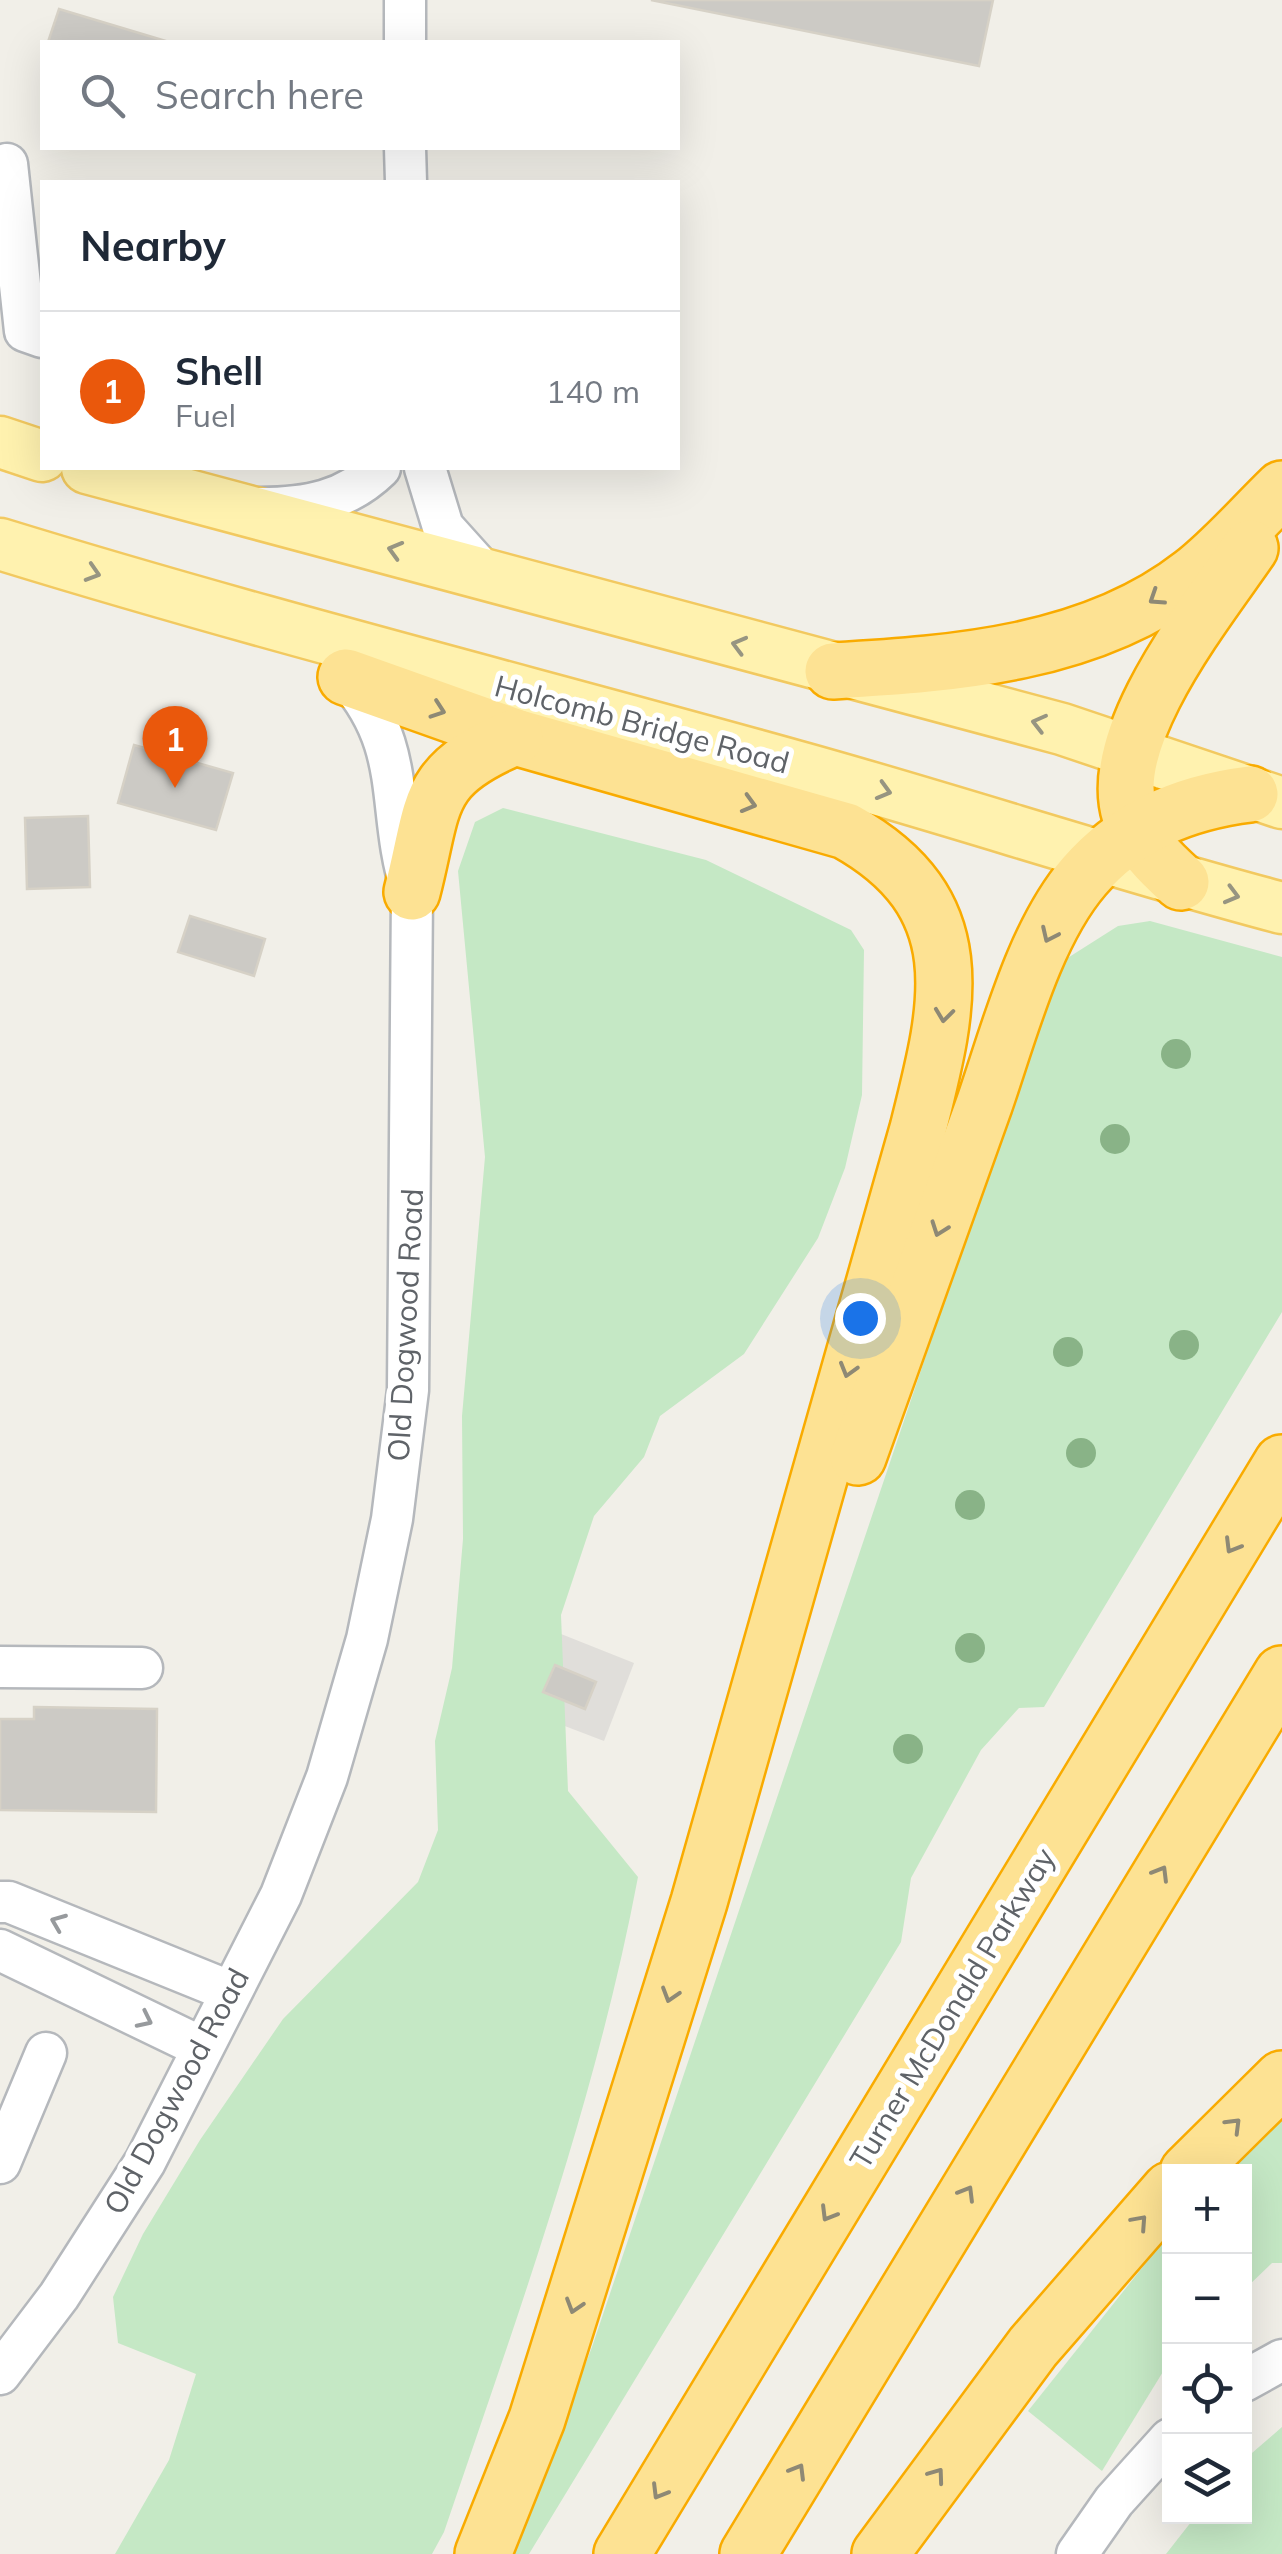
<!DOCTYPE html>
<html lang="en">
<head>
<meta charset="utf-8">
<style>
	:root { --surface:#fff; --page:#f2f2f3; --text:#1f2937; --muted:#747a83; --line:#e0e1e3; --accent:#ea580c }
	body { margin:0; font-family:Mulish,sans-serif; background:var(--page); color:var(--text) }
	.controls { position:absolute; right:30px; bottom:30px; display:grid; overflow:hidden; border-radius:0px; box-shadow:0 10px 40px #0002 }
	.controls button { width:90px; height:90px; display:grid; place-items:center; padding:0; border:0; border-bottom:2px solid var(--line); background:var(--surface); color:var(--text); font:50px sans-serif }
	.you { position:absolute; left:860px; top:1318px; width:35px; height:35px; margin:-25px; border:8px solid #fff; border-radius:50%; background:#1a73e8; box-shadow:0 0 0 15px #1a73e833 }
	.badge { display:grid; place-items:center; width:65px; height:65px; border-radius:50%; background:var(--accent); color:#fff; font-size:32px; font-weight:700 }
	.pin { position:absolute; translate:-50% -82px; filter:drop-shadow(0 2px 5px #0008) }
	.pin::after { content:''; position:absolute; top:52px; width:35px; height:30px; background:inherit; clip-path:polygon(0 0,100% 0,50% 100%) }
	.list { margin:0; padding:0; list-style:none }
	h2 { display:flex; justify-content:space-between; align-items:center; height:130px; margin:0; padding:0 40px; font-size:42px }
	h2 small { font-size:32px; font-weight:400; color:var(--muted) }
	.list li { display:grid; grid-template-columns:65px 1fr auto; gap:30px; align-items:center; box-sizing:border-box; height:160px; padding:0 40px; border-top:2px solid var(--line) }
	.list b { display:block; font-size:38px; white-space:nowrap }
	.list p { margin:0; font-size:32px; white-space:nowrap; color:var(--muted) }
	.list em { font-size:32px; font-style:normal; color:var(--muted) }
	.icon { flex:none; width:55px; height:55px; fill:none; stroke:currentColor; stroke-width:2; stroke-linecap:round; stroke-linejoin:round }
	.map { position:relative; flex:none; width:1282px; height:2554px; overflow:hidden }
	.search { position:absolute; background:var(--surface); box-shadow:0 10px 40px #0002; left:40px; top:40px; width:640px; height:110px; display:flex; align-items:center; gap:25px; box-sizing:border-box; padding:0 35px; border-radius:0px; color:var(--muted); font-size:38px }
	.panel { position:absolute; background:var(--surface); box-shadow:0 10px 40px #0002; left:40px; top:180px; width:640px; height:290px; border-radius:0px }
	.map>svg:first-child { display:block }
	.industrial { fill:#e0deda }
	.green { fill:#c5e8c5 }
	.building { fill:#cccac5; stroke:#d6d1c6; stroke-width:2.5 }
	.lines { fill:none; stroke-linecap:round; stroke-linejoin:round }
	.minor-casing { stroke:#b5b8bc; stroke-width:45 }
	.major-casing { stroke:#f2c960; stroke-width:55 }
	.highway-casing { stroke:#f9ab00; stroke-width:60 }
	.minor { stroke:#fff; stroke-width:40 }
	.major { stroke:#fff2af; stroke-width:50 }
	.highway { stroke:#fde293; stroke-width:55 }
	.tree { fill:#89b387 }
	.oneway { stroke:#979581 }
	.oneway2 { stroke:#8e8975 }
	.oneway3 { stroke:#979a9d }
	.labels { text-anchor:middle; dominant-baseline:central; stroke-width:10; stroke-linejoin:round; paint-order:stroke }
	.street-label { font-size:30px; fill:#5f6368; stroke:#fff }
</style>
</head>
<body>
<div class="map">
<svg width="1282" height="2554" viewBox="0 0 1282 2554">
	<rect width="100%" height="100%" fill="#f1efe8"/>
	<polygon class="industrial" points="546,1628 634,1663 604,1741 515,1707"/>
	<g class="green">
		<path d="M503,808L706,860L851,930L864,950L862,1095L845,1168L818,1238L744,1354L660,1416L644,1457L594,1516L561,1615L568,1791L638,1877C596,2100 517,2317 444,2532L432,2554H115L169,2460L196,2374L118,2343L113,2297L143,2234L200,2140L283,2019L418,1882L438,1830L435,1741L452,1668L463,1539L462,1416L485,1157L458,871L475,822Z"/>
		<polygon points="1150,921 1282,957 1282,1312 1044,1707 1019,1708 981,1750 911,1878 901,1942 529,2554 512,2554 592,2347 1042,1011 1066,959 1118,926"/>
		<polygon points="1282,2118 1282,2263 1272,2263 1245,2289 1244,2172 1224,2172"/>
		<polygon points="1169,2234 1169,2362 1102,2471 1028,2411"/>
		<polygon points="1282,2427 1282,2554 1166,2554 1195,2517 1244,2516 1245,2459"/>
	</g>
	<g class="building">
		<polygon points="651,0 993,0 979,66"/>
		<polygon points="59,9 169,42 48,42"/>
		<polygon points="134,745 233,773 216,830 118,803"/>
		<polygon points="88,816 90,887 27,889 25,818"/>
		<polygon points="190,916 265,939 254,976 178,952"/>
		<polygon points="555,1665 596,1682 585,1709 543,1692"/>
		<polygon points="34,1707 157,1709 156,1812 0,1810 0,1719 34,1719"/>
	</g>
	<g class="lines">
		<g class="minor-casing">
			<g id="minor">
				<polyline points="405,0 405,42"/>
				<polyline points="405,148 406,182"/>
				<polyline points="7,164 25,331 42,337"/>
				<polyline points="425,468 443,527 488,577"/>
				<path d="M260,508C307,508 346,501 380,468"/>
				<polyline points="0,1667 142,1668"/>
				<polyline points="0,1902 9,1902 229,1991"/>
				<polyline points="0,1950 201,2047"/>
				<polyline points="0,2163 46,2053"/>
				<path d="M0,2374L59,2296L145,2162L281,1895L327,1777L367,1639L392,1519L408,1390L412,892C385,809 410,749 346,677"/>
				<polyline points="1244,2381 1282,2360"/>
				<polyline points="1077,2554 1114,2501 1170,2439"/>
			</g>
		</g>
		<g class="major-casing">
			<g id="major">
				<polyline points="0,442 42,456"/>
				<polyline points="87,468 1062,729 1282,803"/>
				<path d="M0,544C263,625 530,692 795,766C958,811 1119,865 1282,908"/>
			</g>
		</g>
		<g class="highway-casing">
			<g id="highway">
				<path d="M833,671C955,664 1092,654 1193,575C1225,550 1253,517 1282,489"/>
				<path d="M346,677L515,737L846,831C977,904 949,1006 918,1129L699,1902L537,2419L483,2554"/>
				<path d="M1181,882C1160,863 1139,843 1130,815C1105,736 1207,611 1250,548"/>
				<path d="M412,892C435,804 422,776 515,737"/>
				<path d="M858,1457C900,1339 942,1222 984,1105C1009,1033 1034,934 1084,876C1128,825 1185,802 1250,794"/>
				<polyline points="1188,2172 1282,2079"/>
				<polyline points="622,2554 1282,1463"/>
				<polyline points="748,2554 1282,1674"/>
				<polyline points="880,2554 1033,2347 1170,2190"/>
			</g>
		</g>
		<use href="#minor" class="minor"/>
		<use href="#major" class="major"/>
		<use href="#highway" class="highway"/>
	</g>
	<g class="tree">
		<circle cx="1176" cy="1054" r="15"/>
		<circle cx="1115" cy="1139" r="15"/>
		<circle cx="1184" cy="1345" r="15"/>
		<circle cx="1068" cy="1352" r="15"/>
		<circle cx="1081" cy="1453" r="15"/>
		<circle cx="970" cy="1505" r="15"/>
		<circle cx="970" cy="1648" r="15"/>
		<circle cx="908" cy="1749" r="15"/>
	</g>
	<defs><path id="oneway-chevron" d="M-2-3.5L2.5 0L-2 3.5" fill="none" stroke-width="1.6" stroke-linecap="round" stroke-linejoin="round" transform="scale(2.5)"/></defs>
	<g class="oneway">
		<use href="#oneway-chevron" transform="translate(395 550) rotate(-164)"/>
		<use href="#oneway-chevron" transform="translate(93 573) rotate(17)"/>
		<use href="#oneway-chevron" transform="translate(739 645) rotate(-165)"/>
		<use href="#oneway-chevron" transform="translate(1039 723) rotate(-166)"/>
		<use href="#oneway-chevron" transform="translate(884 791) rotate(16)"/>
		<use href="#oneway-chevron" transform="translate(1232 895) rotate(15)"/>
	</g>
	<g class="oneway2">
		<use href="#oneway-chevron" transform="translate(1156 598) rotate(147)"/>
		<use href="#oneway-chevron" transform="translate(438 710) rotate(19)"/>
		<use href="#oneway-chevron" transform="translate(749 804) rotate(16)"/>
		<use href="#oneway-chevron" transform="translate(1049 935) rotate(115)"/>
		<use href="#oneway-chevron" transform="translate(944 1015) rotate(97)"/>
		<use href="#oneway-chevron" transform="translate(939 1229) rotate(110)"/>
		<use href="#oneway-chevron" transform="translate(848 1370) rotate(106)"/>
		<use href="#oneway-chevron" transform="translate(1232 1546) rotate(121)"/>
		<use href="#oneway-chevron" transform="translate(1161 1873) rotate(-59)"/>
		<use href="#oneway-chevron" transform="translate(670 1995) rotate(107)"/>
		<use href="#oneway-chevron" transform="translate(1234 2125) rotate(-45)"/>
		<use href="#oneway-chevron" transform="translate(967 2193) rotate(-59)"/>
		<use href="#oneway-chevron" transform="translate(828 2214) rotate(121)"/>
		<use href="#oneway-chevron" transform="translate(1140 2222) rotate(-48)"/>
		<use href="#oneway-chevron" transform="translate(574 2306) rotate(107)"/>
		<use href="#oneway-chevron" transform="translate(798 2471) rotate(-59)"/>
		<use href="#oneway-chevron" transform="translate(937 2475) rotate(-54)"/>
		<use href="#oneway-chevron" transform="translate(659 2492) rotate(121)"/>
	</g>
	<g class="oneway3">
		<use href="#oneway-chevron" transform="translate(58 1922) rotate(-158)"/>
		<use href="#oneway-chevron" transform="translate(145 2020) rotate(26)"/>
	</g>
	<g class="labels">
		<g class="street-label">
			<text transform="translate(642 724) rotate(15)">Holcomb Bridge Road</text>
			<text transform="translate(405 1325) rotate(-87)">Old Dogwood Road</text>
			<text transform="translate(952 2008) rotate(-59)">Turner McDonald Parkway</text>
			<text transform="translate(176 2091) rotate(-62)">Old Dogwood Road</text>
		</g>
	</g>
</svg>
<div class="controls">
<button>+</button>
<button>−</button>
<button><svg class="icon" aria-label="locate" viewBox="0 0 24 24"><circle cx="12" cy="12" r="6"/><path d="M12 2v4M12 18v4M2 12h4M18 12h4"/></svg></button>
<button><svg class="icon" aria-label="layers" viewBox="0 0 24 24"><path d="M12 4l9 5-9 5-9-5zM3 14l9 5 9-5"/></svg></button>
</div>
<div class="you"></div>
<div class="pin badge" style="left:175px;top:788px">1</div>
<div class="search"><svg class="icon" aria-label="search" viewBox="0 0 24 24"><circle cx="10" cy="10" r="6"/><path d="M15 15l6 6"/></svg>Search here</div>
<section class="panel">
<h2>Nearby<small></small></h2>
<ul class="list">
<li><span class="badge">1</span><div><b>Shell</b><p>Fuel</p></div><em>140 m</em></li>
</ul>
</section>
</div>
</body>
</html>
